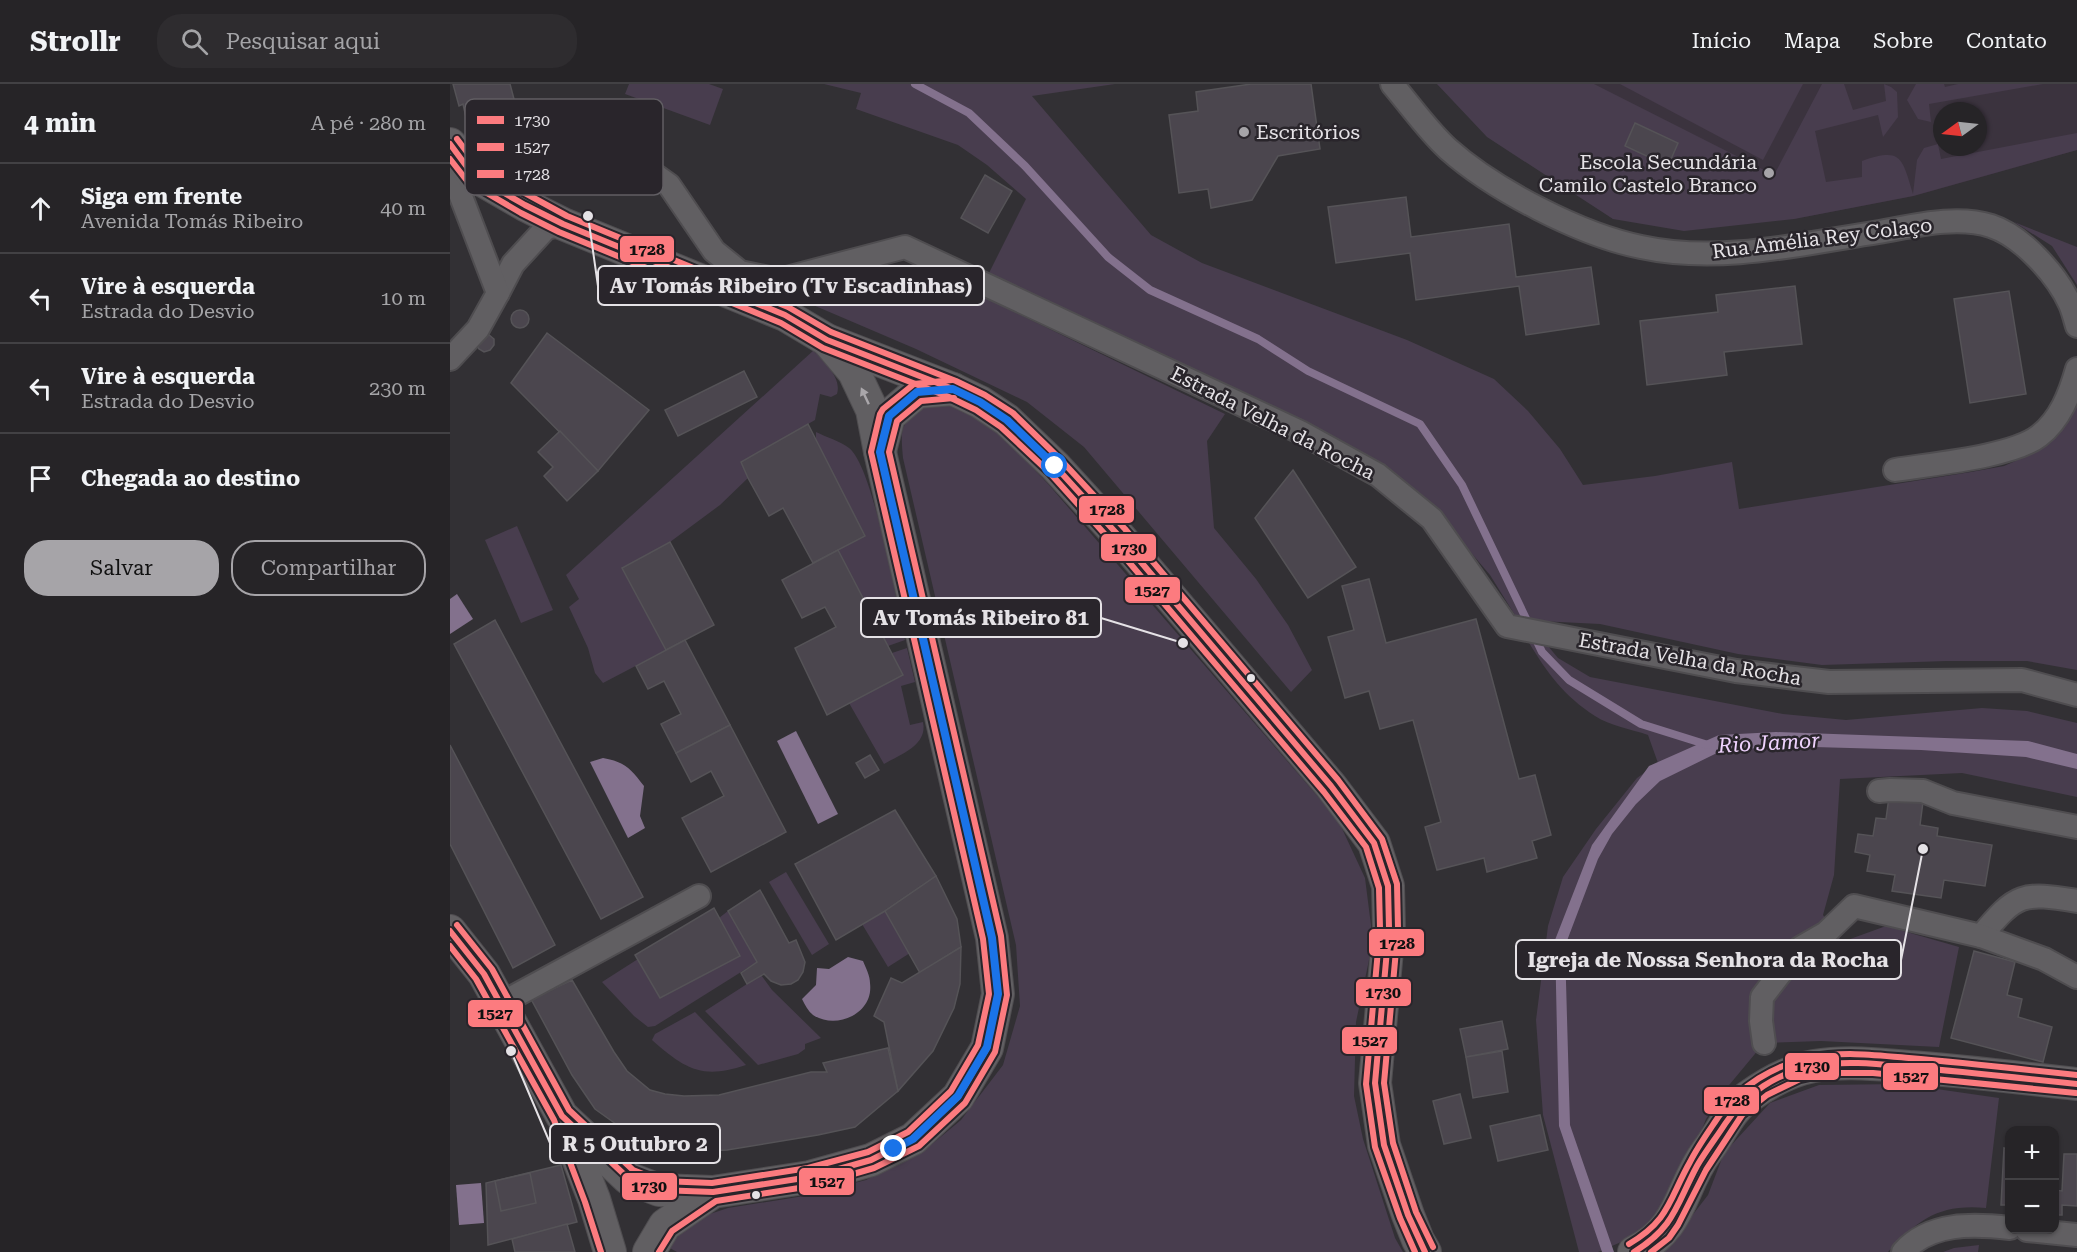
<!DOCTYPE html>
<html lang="pt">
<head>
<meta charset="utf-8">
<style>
	:root { --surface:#262427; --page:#2e2c2f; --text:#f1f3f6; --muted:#a4a4a7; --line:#424144; --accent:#a6a4a8 }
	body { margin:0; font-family:"Roboto Serif",serif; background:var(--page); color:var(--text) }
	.controls { position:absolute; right:18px; bottom:18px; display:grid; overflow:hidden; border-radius:12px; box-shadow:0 2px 4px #0004 }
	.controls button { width:54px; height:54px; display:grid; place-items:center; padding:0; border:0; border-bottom:2px solid var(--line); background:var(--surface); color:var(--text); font:30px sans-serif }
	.compass { position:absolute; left:1483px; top:18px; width:54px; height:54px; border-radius:50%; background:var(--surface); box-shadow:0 2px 4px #0004; rotate:255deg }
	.stop { position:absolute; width:18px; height:18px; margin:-14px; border:4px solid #1a73e8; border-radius:50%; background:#fff }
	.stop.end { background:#1a73e8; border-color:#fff; box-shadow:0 2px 6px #0008 }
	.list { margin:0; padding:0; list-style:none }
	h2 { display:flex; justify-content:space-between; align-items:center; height:78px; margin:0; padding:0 24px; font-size:26px }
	h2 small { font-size:20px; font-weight:400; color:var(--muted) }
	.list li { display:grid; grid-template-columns:39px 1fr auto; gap:18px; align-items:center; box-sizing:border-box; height:90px; padding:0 24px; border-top:2px solid var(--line) }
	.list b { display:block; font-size:22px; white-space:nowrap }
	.list p { margin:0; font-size:20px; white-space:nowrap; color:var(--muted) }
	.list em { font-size:20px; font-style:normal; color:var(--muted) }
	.actions { display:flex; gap:12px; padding:18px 24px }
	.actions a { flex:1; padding:14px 0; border:2px solid var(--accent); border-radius:24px; text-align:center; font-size:21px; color:var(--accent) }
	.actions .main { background:var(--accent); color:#111 }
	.icon { flex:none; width:33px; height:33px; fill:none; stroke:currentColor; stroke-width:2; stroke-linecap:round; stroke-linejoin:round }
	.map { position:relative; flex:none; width:1627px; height:1168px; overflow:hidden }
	header { display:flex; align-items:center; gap:36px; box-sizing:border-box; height:84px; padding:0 30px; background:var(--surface); border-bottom:2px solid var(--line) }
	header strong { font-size:28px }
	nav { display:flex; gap:33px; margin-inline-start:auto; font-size:21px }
	.search { width:420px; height:54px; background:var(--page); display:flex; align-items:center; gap:15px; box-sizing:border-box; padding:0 21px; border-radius:24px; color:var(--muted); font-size:22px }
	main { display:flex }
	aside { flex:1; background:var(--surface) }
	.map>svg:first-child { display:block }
	.built { fill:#3b333e; fill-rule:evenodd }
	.green { fill:#483d4e }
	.water { fill:#83718d }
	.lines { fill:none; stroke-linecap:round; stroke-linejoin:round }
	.stream { stroke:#83718d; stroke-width:8 }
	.building { fill:#4b464e; stroke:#555357; stroke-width:1.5 }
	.street-casing { stroke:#4f4d50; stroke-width:26 }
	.secondary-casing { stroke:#4f4d50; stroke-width:34 }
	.street { stroke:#615f62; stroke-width:22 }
	.secondary { stroke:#615f62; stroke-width:32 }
	.bus-1-casing { stroke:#29252b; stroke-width:10 }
	.bus-2-casing { stroke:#29252b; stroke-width:10 }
	.bus-3-casing { stroke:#29252b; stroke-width:10 }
	.bus-1 { stroke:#fc7b7f; stroke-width:6 }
	.bus-2 { stroke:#fc7b7f; stroke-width:6 }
	.bus-3 { stroke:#fc7b7f; stroke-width:6 }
	.oneway { fill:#aaa7ab }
	.route { stroke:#1a73e8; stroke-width:8 }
	.poi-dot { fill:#a6a4a8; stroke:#29252b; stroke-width:2 }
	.bus-dot { fill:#e5e2e6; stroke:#29252b; stroke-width:2 }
	.labels { text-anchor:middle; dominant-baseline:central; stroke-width:5; stroke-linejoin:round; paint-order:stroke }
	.poi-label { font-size:20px; fill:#e5e2e6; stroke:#29252b; text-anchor:start }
	.street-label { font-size:20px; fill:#e5e2e6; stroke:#29252b }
	.water-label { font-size:21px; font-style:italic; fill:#efd3fe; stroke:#29252b }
	.key { fill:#29252b; stroke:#615e63; stroke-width:1.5 }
	.key-label { font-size:16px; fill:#e5e2e6 }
	.leader { fill:none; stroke:#e5e2e6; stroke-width:2 }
	.callout-dot { fill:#e5e2e6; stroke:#29252b; stroke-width:2 }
	.callout { fill:#29252b; stroke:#e5e2e6; stroke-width:2 }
	.callout-label { font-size:21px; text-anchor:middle; font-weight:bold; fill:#e5e2e6 }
	.line-badge { stroke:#29252b; stroke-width:2 }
	.pale-badge-label { font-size:16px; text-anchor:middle; font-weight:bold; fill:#111 }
</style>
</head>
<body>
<header>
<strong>Strollr</strong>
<div class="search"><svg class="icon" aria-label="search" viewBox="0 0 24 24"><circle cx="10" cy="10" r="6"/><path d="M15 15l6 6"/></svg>Pesquisar aqui</div>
<nav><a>Início</a><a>Mapa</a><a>Sobre</a><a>Contato</a></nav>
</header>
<main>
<aside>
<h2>4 min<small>A pé · 280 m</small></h2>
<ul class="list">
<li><svg class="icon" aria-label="ahead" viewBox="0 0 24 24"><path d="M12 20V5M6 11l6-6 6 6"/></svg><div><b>Siga em frente</b><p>Avenida Tomás Ribeiro</p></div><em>40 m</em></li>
<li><svg class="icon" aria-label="left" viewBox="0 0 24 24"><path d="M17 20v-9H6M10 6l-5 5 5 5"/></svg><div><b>Vire à esquerda</b><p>Estrada do Desvio</p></div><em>10 m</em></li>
<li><svg class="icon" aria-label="left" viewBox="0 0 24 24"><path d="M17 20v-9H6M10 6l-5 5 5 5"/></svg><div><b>Vire à esquerda</b><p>Estrada do Desvio</p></div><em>230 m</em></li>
<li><svg class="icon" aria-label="arrive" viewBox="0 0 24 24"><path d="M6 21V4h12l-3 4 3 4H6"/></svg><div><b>Chegada ao destino</b></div></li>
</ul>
<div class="actions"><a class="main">Salvar</a><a>Compartilhar</a></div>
</aside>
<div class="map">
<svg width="1627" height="1168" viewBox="0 0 1627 1168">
	<rect width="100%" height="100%" fill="#323034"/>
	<path class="built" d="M987,0H1627V66L1464,112L1344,135H1163ZM1492,27H1528V63H1492Z"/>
	<g class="green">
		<polygon points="179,0 259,0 273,5 260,41 175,10"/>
		<polygon points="374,0 665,0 582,12 701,151 752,179 957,256 1044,295 1078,327 1110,365 1133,401 1205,392 1282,378 1289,425 1521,388 1554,382 1579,371 1601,356 1617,338 1627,316 1627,586 1577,577 1497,577 1372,581 1288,570 1150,540 1068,536 1040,491 977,417 538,191 576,115 537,81 508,61 406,25 411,9"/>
		<path d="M987,0H1144L1324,91L1372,0H1394L1403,26L1436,17L1434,0L1441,3L1447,8L1448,33L1433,53L1428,31L1365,47L1376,98L1412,93V77C1452,63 1452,74 1463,110L1467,76L1474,64L1488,60L1491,75L1627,49V66L1463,112L1344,135L1234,147L1163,135L1037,53Z"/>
		<polygon points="1170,0 1353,0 1313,76"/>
		<polygon points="1466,0 1494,0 1495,3 1508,0 1593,0 1479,20 1481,38 1468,35 1457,16"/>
		<polygon points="1564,138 1627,163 1627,201 1602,162"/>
		<polygon points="478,186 775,330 757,357 764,444 806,495 838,541 862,586 841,608 634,363 577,318 466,265 349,215 411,191"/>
		<path d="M364,266C374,279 392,293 387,310L381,313L370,310L365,336L292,378L298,394L270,421L220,458L172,484L216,566L153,599L145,589L138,564L119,523L129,515L116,491Z"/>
		<path d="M476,320H503L515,326L551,350L599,401L888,736L915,794L923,857L906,938L904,1012L913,1055L945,1154L953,1168H227L216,1162L231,1146L251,1133L278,1124L354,1112L416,1096L475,1066L511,1036L553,981L570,922L566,861L453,374C450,341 451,341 476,320Z"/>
		<path d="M366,348C376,353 390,357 399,364C423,382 447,520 455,556L438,562L388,466L415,451L366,358Z"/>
		<polygon points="67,442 103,526 71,539 35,456"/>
		<path d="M1093,556L1108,574L1140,593L1333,630L1396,636L1532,624L1577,627L1627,639V713L1512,689L1390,695L1384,791L1373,831L1392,858L1436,842L1509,863L1489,963L1371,957L1314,959L1275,1006L1256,1035L1229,1104L1192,1149L1148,1168H1129L1093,1031L1086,936L1098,842L1113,793L1146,745L1187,694L1208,679L1198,651C1181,645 1160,642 1145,632C1114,612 1097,589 1078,557Z"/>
		<path d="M457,564L465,598L451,602L460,641L473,638C478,661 451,670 434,680L399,619L453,591L442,569Z"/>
		<polygon points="336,788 379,860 362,871 319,798"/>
		<polygon points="278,827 307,878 205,942 198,943 184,932 152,898 188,875 210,914 289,872 269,834"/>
		<polygon points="435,827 460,869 438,883 412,840"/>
		<polygon points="311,891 322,906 371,954 355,960 355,965 348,970 308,981 255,927"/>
		<path d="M245,928L296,981C252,996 235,985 202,956L205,950Z"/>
		<path d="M1452,1000L1549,1014L1536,1124C1489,1120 1469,1135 1438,1168H1207L1218,1163L1258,1111L1274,1069L1320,1019L1369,1001Z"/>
		<polygon points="1529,1161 1528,1168 1493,1168 1504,1164"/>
	</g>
	<g class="water">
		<polygon points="7,510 23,535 0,550 0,515"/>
		<polygon points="346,647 388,730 368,740 327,657"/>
		<polygon points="1326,648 1578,657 1627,670 1627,685 1576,673 1471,666 1326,662 1269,668 1210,697 1186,720 1162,750 1148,775 1115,862 1120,1041 1164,1168 1152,1168 1109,1042 1105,856 1142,761 1199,682 1269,651"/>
		<path d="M153,674C175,678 180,684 194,702L190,732L195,744L178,754L140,678Z"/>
		<path d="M398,873L413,877C416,884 420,892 420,899C424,930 386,946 363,931C358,927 355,921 352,915L366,901L367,884L379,885Z"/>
		<polygon points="31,1099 34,1139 9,1141 6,1101"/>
	</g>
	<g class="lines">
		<polyline class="stream" points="465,0 519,29 575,82 658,173 700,206 808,255 858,287 970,340 1012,401 1092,568 1119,596 1191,640 1258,661"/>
	</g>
	<g class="building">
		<polygon points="3,0 60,0 72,45 20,51 13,20 9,22"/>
		<polygon points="801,0 861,0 870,65 828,72 802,116 761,124 758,105 729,109 719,31 748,27 746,8"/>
		<polygon points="1185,39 1228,59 1218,82 1175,62"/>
		<polygon points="535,91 562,107 538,149 511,134"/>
		<polygon points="956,113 961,153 1059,140 1066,193 1141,183 1149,240 1076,251 1069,202 966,216 960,169 886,179 878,123"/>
		<polygon points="1345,202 1352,260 1274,268 1277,291 1197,301 1190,237 1268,228 1266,211"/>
		<polygon points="1559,207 1576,310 1520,319 1504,215"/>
		<circle cx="70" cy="235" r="9"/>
		<polygon points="97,249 199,326 148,387 61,299"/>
		<polygon points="38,250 44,255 44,261 40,266 34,268 29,265 26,260"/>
		<polygon points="294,287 307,313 228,352 215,326"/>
		<polygon points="358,340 415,452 363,479 333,424 319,432 298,394 291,378"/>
		<polygon points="110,347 148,387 117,417 94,392 103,383 88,368"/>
		<polygon points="843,386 906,483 858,514 805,434"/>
		<polygon points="220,458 264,541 216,566 172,484"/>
		<polygon points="388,466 453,591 377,631 345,564 386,543 375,523 352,534 332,496"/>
		<polygon points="919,495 936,559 1026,535 1069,695 1085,691 1101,751 1082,757 1087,774 1037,788 1034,774 987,786 975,743 991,738 963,636 930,645 919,607 895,614 878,553 904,546 892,502"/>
		<polygon points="45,536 193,813 151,835 4,560"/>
		<polygon points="235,556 280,641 226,669 211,640 231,630 214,597 198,605 186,582"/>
		<polygon points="280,641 336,748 261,788 232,734 274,712 261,687 241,698 226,669"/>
		<polygon points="0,661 105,861 63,884 0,760"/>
		<polygon points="420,671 429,686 415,694 406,679"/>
		<polygon points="1439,713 1473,718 1470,741 1488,744 1487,752 1542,761 1535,802 1494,796 1491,814 1442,807 1445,791 1417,787 1420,771 1405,768 1408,750 1423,752 1426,734 1436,735"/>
		<polygon points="445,726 486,792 435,827 386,856 345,780"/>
		<polygon points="486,792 507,835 511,863 470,889 435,827"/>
		<polygon points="310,806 339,859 346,856 355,878 353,888 348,896 341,900 331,901 321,897 314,890 297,900 291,889 307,878 278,827"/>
		<polygon points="264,824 290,872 210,914 185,871"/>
		<polygon points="511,863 510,900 504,924 483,967 448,1007 434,938 424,932 441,894 452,899"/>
		<polygon points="1524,867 1565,878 1557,911 1572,915 1568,933 1602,943 1593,978 1501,954"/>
		<polygon points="122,896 164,968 177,987 200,1006 215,1010 234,1012 269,1011 361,988 377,988 373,979 438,964 448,1007 405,1043 368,1051 277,1066 232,1068 187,1055 145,1025 122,991 81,915"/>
		<polygon points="1052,937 1058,965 1016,973 1010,945"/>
		<polygon points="1052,967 1058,1008 1023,1014 1016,973"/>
		<polygon points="1010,1010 1021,1054 994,1060 983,1017"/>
		<polygon points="1090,1031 1098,1066 1048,1077 1040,1042"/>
		<polygon points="1554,1064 1560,1065 1560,1121 1551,1121"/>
		<polygon points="1614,1070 1627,1070 1627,1122 1612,1121 1612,1131 1604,1131 1604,1106 1612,1107"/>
		<polygon points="111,1081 127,1138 38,1161 36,1099"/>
		<polygon points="80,1089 86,1119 51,1127 45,1097"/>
		<polygon points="117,1140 125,1168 65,1168 62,1155"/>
	</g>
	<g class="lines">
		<g class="street-casing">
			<g id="street">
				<path d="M942,0C960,21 978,47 998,65C1044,106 1131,151 1191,163C1269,180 1351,160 1429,148C1464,142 1506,131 1541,142C1572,152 1607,191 1620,220C1623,227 1625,235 1627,242"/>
				<polyline points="0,89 23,91 154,79 191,81 219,101 264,167 290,188 329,196 455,163 850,348 928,391 982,435 1057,542 1286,587 1379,598 1572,596 1627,611"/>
				<polyline points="48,209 63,180 96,144 113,140"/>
				<polyline points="0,275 28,245 48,209 2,89"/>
				<path d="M1445,386C1481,380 1562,373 1589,352C1610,336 1620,310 1627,285"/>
				<polyline points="1429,707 1440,706 1473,707 1503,719 1627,743"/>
				<path d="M1531,852C1567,809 1572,808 1627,817"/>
				<polyline points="50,920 249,812"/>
				<polyline points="1314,959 1311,937 1312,913 1350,864 1376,849 1404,822 1531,852 1594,875 1627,893"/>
				<polyline points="1577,1146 1627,1151"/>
				<path d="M1453,1168C1480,1138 1523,1140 1560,1144"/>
			</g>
		</g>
		<g class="secondary-casing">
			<g id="secondary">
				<polyline points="0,60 23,91 75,121 113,140 335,231 377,256 503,305 530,318 557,336 605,382 668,451 881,702 924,759 938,802 939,844 925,999 934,1061 958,1131 968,1156 975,1168"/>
				<polyline points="430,367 439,332 467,308 503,305"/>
				<polyline points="0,847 34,890 112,1032 178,1094 209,1106 263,1108"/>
				<polyline points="116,1044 144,1115 160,1168"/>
				<polyline points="199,1168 215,1141 263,1108 360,1093 421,1076 463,1055 508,1013 537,964 548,910 542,854 430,368 422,326 404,288 377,256"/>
				<path d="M1184,1168C1233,1144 1229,1105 1257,1067C1271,1049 1279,1027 1298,1013C1316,1000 1341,986 1364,982C1395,977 1428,980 1459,983C1515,987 1571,994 1627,1000"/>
			</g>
		</g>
		<use href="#street" class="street"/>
		<use href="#secondary" class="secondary"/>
		<g class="bus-1-casing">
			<g id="bus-1">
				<polyline points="0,60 23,91 75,121 113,140 335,231 377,256 503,305 530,318 557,336 605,382 668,451 881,702 924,759 938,802 939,844 925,999 934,1061 958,1131 975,1168"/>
				<polyline points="0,847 34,890 112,1032 178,1094 209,1106 263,1108 360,1093 421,1076 463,1055 508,1013 537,964 548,910 542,854 430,368 439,332 467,308 503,305"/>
				<path d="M1184,1168C1225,1143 1226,1121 1247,1082C1255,1068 1266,1054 1275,1040C1294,1010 1329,988 1364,982C1395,976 1428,980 1459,983C1515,988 1571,994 1627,1000"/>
			</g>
		</g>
		<g class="bus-2-casing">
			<g id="bus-2">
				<polyline points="0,75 18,98 71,129 109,148 331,239 373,264 499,313 526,326 551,343 599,388 661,457 874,708 916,763 929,804 930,844 916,1000 925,1063 950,1134 965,1168"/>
				<polyline points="0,862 26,895 104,1036 135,1118 151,1168"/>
				<polyline points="209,1168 222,1147 266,1117 362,1102 424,1084 469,1062 515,1019 545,968 557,911 551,852 439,368 447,337 471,317 504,314"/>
				<polyline points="1201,1168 1219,1154 1228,1141 1256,1086 1292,1031 1317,1011 1350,995 1377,989 1423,989 1626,1009"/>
			</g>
		</g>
		<g class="bus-3-casing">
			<g id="bus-3">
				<polyline points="7,55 29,84 117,132 338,223 381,248 506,297 535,311 563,329 611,376 675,445 888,696 932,755 947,800 948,844 934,999 943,1059 966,1128 983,1163"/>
				<polyline points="7,841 42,885 119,1026 183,1086 211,1097 262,1099 358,1084 418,1068 458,1048 501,1007 528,961 539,910 533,855 421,368 430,330 433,325 464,300 502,296"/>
				<path d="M1179,1160C1220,1136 1219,1115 1240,1078C1248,1062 1259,1047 1269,1032C1289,1002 1325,981 1359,974C1392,967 1426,971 1459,974C1515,979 1571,985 1627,991"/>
			</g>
		</g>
		<use href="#bus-1" class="bus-1"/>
		<use href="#bus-2" class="bus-2"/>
		<use href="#bus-3" class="bus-3"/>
	</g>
	<defs><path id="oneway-solid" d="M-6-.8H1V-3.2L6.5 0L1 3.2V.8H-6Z" transform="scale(1.5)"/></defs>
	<use class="oneway" href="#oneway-solid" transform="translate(415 312) rotate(-115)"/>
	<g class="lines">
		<polyline class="route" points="444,1065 463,1055 508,1012 537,963 548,910 542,854 430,368 439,332 467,308 503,305 530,318 557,336 605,382"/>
	</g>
	<g class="poi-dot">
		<circle cx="794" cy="48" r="6"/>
		<circle cx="1319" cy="89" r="6"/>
	</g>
	<g class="bus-dot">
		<circle cx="801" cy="594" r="5"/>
		<circle cx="306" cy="1111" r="5"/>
	</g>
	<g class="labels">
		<g class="poi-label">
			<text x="806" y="48">Escritórios</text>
			<text x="1307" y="78" text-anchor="end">Escola Secundária<tspan x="1307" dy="23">Camilo Castelo Branco</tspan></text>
		</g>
		<g class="street-label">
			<text transform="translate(1372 154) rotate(-7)">Rua Amélia Rey Colaço</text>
			<text transform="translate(823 339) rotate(27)">Estrada Velha da Rocha</text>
			<text transform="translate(1240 575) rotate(10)">Estrada Velha da Rocha</text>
		</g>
		<g class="water-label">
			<text transform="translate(1319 659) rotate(-3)">Rio Jamor</text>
		</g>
	</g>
	<rect x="15" y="15" width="198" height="96" rx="9" class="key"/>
	<rect x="27" y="32" width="27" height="8" fill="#fc7b7f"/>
	<rect x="27" y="59" width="27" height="8" fill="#fc7b7f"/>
	<rect x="27" y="86" width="27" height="8" fill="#fc7b7f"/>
	<g class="key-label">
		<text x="64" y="42">1730</text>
		<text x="64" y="69">1527</text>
		<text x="64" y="96">1728</text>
	</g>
	<path class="leader" d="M138 132L148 202M733 559L651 534M1473 765L1451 876M61 967L100 1059"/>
	<g class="callout-dot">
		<circle cx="138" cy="132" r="6"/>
		<circle cx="733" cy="559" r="6"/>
		<circle cx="1473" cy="765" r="6"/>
		<circle cx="61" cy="967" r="6"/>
	</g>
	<g class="callout">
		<rect x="148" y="182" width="386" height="39" rx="6"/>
		<rect x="411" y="514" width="240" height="39" rx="6"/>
		<rect x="1066" y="856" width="385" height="39" rx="6"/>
		<rect x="100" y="1040" width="170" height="39" rx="6"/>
	</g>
	<g class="callout-label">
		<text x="341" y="209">Av Tomás Ribeiro (Tv Escadinhas)</text>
		<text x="531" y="541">Av Tomás Ribeiro 81</text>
		<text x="1258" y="883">Igreja de Nossa Senhora da Rocha</text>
		<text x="185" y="1067">R 5 Outubro 2</text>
	</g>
	<g class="line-badge">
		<rect x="169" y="151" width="56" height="28" rx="6" fill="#fc7b7f"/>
		<rect x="628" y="411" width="57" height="29" rx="6" fill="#fc7b7f"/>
		<rect x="650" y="449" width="57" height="29" rx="6" fill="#fc7b7f"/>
		<rect x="674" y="492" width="57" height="28" rx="6" fill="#fc7b7f"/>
		<rect x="918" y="844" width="57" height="29" rx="6" fill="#fc7b7f"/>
		<rect x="905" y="894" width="57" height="29" rx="6" fill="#fc7b7f"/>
		<rect x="17" y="915" width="57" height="29" rx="6" fill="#fc7b7f"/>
		<rect x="891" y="942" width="57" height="29" rx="6" fill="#fc7b7f"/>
		<rect x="1334" y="968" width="56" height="29" rx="6" fill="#fc7b7f"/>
		<rect x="1432" y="978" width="57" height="29" rx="6" fill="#fc7b7f"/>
		<rect x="1253" y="1002" width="57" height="29" rx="6" fill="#fc7b7f"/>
		<rect x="348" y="1083" width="57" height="29" rx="6" fill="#fc7b7f"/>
		<rect x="171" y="1088" width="57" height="29" rx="6" fill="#fc7b7f"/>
	</g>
	<g class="pale-badge-label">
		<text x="197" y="171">1728</text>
		<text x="657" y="431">1728</text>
		<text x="679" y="470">1730</text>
		<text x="702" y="512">1527</text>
		<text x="947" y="865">1728</text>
		<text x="933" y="914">1730</text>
		<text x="45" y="935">1527</text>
		<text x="920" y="962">1527</text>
		<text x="1362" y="988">1730</text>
		<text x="1461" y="998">1527</text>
		<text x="1282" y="1022">1728</text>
		<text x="377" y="1103">1527</text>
		<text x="199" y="1108">1730</text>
	</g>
</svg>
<div class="controls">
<button>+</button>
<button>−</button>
</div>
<svg class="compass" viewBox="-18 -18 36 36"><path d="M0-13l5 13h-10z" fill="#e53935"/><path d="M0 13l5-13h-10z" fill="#a4a4a7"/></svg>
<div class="stop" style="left:605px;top:382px"></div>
<div class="stop end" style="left:444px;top:1065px"></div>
</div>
</main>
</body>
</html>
